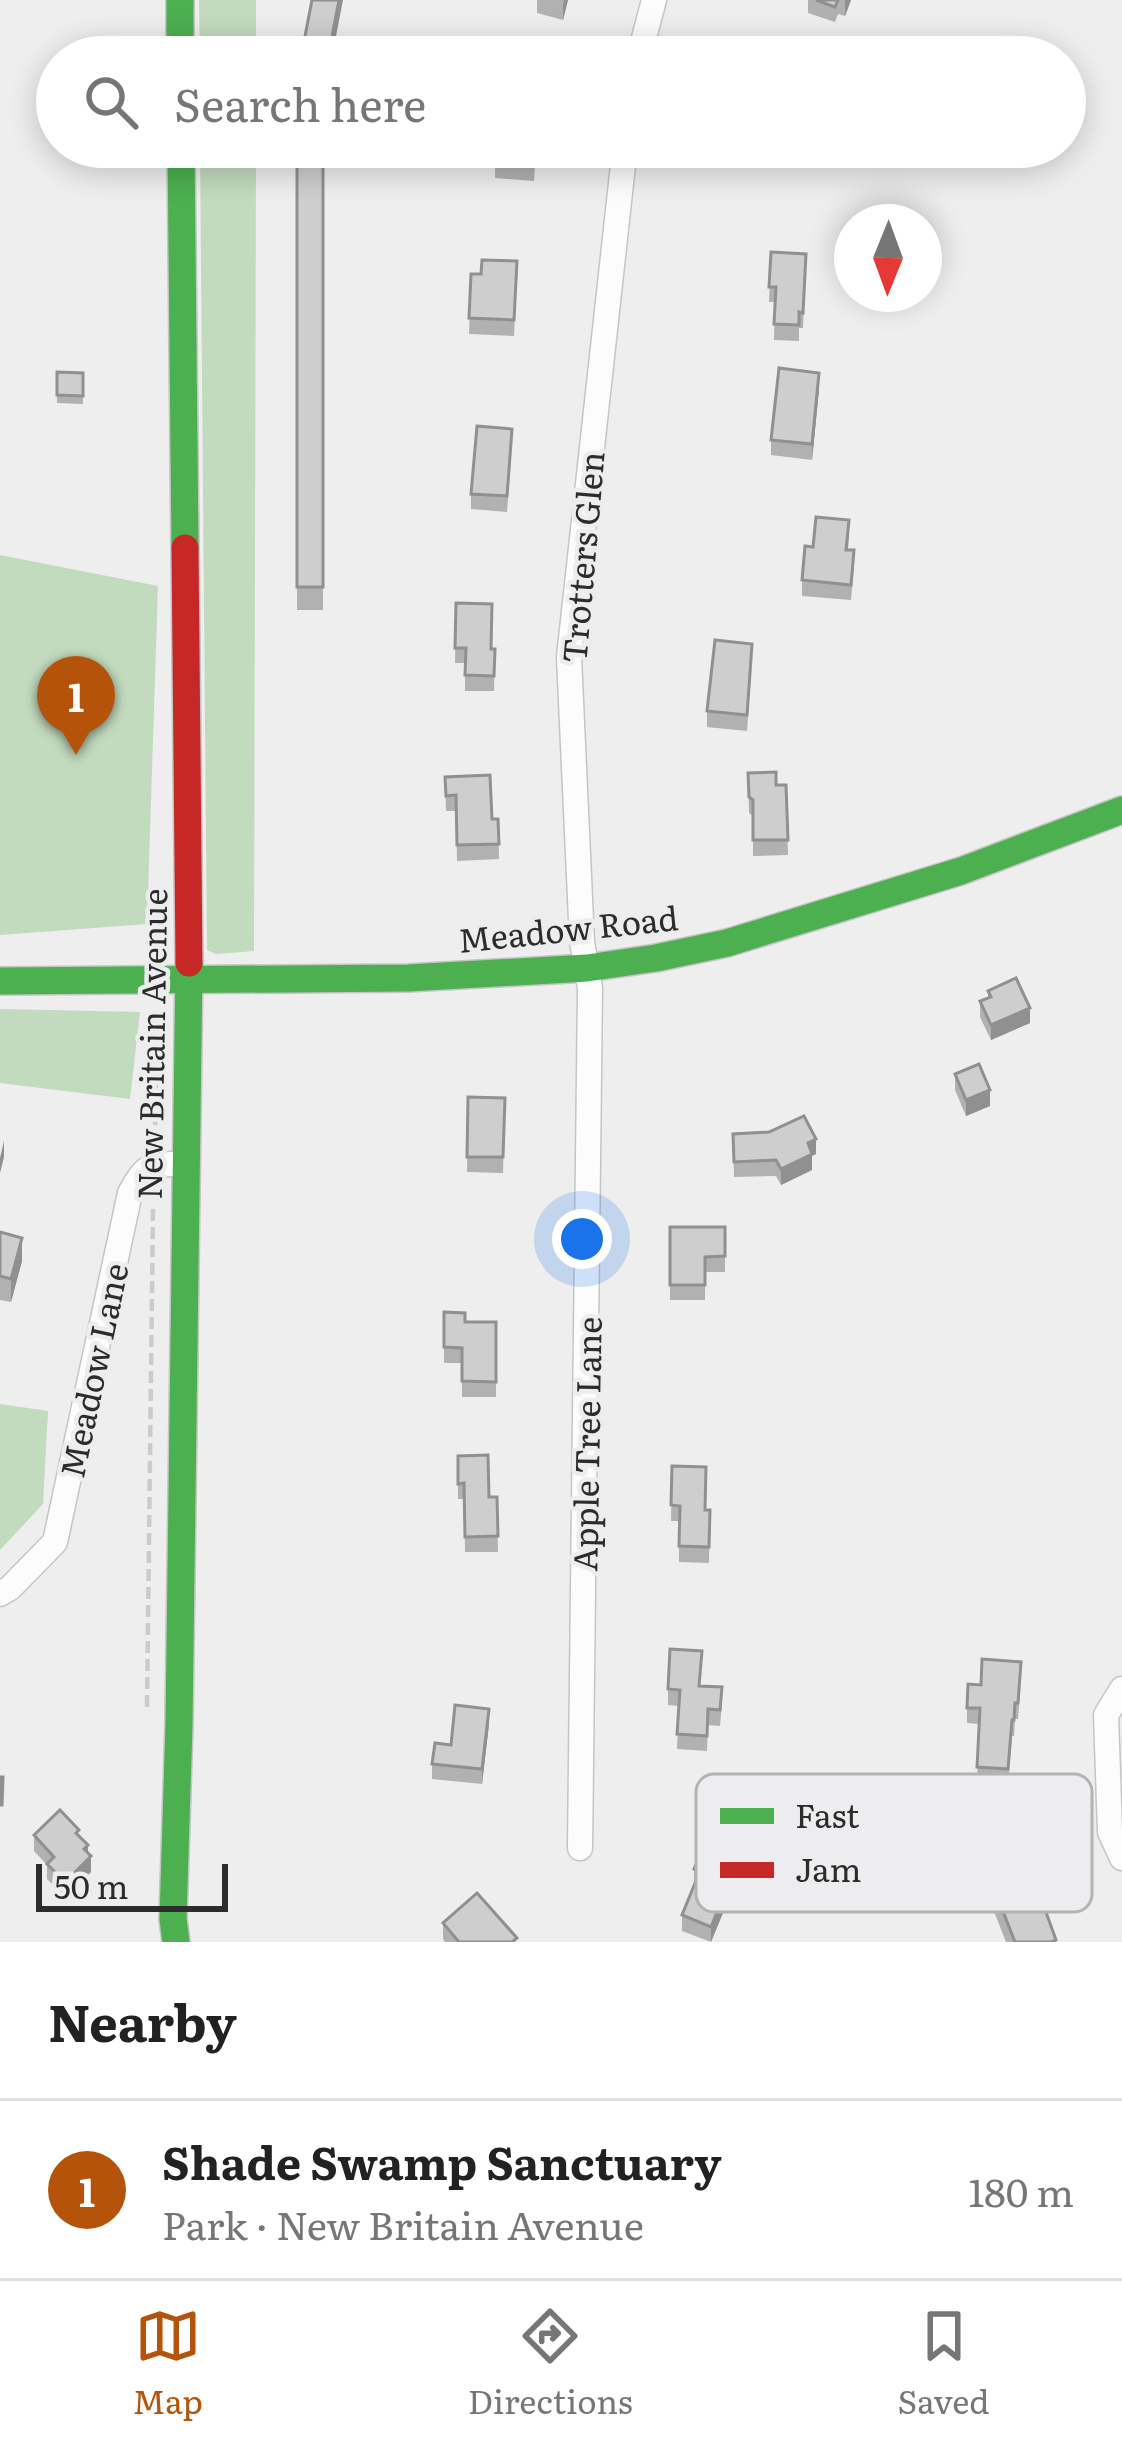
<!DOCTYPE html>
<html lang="en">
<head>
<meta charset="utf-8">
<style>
	:root { --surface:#fff; --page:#f2f2f2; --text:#222; --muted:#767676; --line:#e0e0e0; --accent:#b45309 }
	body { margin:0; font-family:Literata,serif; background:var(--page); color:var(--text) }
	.compass { position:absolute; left:834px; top:204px; width:108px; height:108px; border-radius:50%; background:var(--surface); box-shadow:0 6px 30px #0003; rotate:181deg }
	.scale { position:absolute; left:36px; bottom:30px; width:192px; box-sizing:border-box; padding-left:12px; border:6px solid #2c2c2c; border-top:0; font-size:33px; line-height:42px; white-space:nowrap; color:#2c2c2c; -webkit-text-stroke:9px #ededef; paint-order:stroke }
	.you { position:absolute; left:582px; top:1239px; width:42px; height:42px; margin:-30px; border:9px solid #fff; border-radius:50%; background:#1a73e8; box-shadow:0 0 0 18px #1a73e833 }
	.badge { display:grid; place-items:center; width:78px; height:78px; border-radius:50%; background:var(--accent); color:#fff; font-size:39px; font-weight:700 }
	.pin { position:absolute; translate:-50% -99px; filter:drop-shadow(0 3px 6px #0008) }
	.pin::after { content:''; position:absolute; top:63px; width:42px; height:36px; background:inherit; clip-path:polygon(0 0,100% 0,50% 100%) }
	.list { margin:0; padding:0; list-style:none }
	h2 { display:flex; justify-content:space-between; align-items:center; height:156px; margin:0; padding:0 48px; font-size:51px }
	h2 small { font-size:39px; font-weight:400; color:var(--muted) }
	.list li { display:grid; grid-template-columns:78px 1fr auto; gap:36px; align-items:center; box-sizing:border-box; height:180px; padding:0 48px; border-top:3px solid var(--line) }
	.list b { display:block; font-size:45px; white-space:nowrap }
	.list p { margin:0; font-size:39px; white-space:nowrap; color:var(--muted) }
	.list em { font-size:39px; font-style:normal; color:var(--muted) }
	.icon { flex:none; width:66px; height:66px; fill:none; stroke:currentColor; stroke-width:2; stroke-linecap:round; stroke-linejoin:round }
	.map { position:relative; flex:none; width:1122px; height:1942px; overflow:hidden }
	.search { position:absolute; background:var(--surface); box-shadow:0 6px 30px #0003; left:36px; right:36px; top:36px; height:132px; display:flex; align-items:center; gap:30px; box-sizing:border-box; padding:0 42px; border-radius:66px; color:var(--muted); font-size:45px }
	.sheet { height:336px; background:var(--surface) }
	nav { display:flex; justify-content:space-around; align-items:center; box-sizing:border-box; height:168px; border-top:3px solid var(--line); background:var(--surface); font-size:33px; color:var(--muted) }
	nav a { display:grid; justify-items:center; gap:6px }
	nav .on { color:var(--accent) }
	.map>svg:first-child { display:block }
	.green { fill:#c2dabe }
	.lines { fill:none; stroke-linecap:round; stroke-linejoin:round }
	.street-casing { stroke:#c5c5c5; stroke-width:27 }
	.fast-casing { stroke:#c5c5c5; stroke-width:30 }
	.jam-casing { stroke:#c5c5c5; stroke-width:30 }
	.path { stroke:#cbcbcc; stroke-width:4.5; stroke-dasharray:12 6; stroke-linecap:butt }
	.street { stroke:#fcfcfc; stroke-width:24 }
	.fast { stroke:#4caf50; stroke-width:27 }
	.jam { stroke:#c62828; stroke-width:27 }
	.wall { fill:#b1b1b1 }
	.shaded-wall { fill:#909090 }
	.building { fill:#cecece; stroke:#909090; stroke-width:3 }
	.labels { text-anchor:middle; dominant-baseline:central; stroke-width:9; stroke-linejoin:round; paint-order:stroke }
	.street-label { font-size:33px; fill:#2c2c2c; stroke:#ededef }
	.key { fill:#ededef; stroke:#b3b3b4; stroke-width:3 }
	.key-label { font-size:33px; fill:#2c2c2c }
</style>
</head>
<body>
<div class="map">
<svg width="1122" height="1942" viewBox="0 0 1122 1942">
	<rect width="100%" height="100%" fill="#eee"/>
	<g class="green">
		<polygon points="199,0 256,0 256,57 200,57"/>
		<polygon points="200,147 256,147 254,951 216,954 207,950"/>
		<polygon points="0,555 158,586 147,924 0,935"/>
		<polygon points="0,1009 140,1012 130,1099 0,1083"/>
		<polygon points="0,1404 48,1411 43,1504 0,1550"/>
	</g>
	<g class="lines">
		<g class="street-casing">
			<g id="street">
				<polyline points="639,57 654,0"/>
				<path d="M0,1594L10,1588L55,1542L130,1193C147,1162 151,1164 185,1164"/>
				<polyline points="1122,1689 1106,1715 1110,1832 1122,1858"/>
				<polyline points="580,1848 590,988 582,942 569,657 625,147"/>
			</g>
		</g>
		<g class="fast-casing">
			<g id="fast">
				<polyline points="180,0 180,57"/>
				<polyline points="181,147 185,548"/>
				<polyline points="0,981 408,978 587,968 656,958 727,943 961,871 1122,810"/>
				<polyline points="176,1942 173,1919 179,1724 189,963"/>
			</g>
		</g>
		<g class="jam-casing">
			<polyline id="jam" points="185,548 189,963"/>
		</g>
		<g class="path">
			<polyline points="155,1143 157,1011"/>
			<polyline points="147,1707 153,1209"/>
		</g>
		<use href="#street" class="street"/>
		<use href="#fast" class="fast"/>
		<use href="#jam" class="jam"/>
	</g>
	<g class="wall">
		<polygon points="537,0 568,0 563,20 537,13"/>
		<polygon points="808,0 851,0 845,16 838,14 835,22 808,13"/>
		<rect x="297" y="147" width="26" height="463"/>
		<polygon points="536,147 534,181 495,178 495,163"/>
		<polygon points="806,147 847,147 843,160 806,149"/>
		<polygon points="771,252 806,254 803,328 799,328 799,341 774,340 775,302 769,302"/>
		<polygon points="517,261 514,336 469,334 471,274 481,274"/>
		<polygon points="57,372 83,373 83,404 57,403"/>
		<polygon points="819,389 812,460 771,455 771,440"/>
		<polygon points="512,444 507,512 471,509 471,494"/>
		<polygon points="849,536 848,550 854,566 851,600 802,596 802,580 813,547"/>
		<polygon points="456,603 491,649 495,649 494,691 465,691 465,663 455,663"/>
		<polygon points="752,660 747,731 707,727 707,711"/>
		<polygon points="748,773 776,785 786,785 788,855 753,856 753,816 749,813"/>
		<polygon points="445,777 492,819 498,819 499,859 457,861 456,811 446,811"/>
		<polygon points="988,991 1030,1023 991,1040 980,1017 980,1001 988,998"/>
		<polygon points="955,1074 990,1106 966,1116 955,1090"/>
		<polygon points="468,1097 505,1098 503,1173 467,1172"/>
		<polygon points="733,1134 816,1154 812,1156 812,1170 781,1185 776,1176 734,1177"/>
		<polygon points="670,1227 725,1227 725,1272 705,1272 705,1300 670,1300"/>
		<polygon points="0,1232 22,1261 11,1302 0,1300"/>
		<polygon points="444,1312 465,1322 496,1322 496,1397 462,1397 462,1363 444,1363"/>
		<polygon points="458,1456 489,1497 497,1497 498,1552 465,1552 464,1499 458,1499"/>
		<polygon points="672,1466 705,1510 710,1510 709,1563 679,1562 679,1521 671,1521"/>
		<polygon points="1021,1677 1018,1719 1015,1719 1014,1736 1012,1736 1008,1785 977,1783 979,1724 967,1723 967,1708 981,1685"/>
		<polygon points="700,1686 722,1703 720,1726 708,1725 707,1751 677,1749 679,1706 668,1705 668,1689"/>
		<polygon points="489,1724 482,1784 432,1779 432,1764 451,1745"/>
		<polygon points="34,1835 79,1836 88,1853 91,1872 65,1897 47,1879 47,1865 34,1851"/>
		<polygon points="737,1860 726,1887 727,1903 711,1942 682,1931 682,1915 694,1885 694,1869"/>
		<polygon points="988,1873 1038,1903 1056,1942 1006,1942 988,1896"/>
		<polygon points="443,1923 517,1942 445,1942 443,1939"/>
	</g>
	<g class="shaded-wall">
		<polygon points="339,0 343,0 332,57 328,57"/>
		<polygon points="564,0 568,0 563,20 563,5"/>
		<polygon points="845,0 851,0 845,16"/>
		<polygon points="819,373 819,389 812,460 812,444"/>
		<polygon points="1030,1008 1030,1023 991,1040 991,1025"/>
		<polygon points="990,1090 990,1106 966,1116 966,1100"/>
		<polygon points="816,1139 816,1154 812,1156 812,1170 781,1185 781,1169 808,1143"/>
		<polygon points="4,1141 4,1157 0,1173 0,1158"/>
		<polygon points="22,1238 22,1261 11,1302 11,1279"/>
		<polygon points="489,1709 489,1724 482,1784 482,1769"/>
		<polygon points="737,1844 737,1860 721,1901 721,1885"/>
		<polygon points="88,1845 88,1859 91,1856 91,1872 65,1897 65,1882"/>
		<polygon points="727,1887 727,1903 711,1942 711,1927"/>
	</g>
	<g class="building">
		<polygon points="312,0 339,0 328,57 301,57"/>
		<polygon points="816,0 838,0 835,7"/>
		<rect x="297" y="147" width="26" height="440"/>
		<polygon points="497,147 535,147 534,165 495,163"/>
		<polygon points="771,252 806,254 803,313 799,312 799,325 774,324 776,287 769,287"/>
		<polygon points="482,260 517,261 514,320 469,318 471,274 481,274"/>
		<polygon points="779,368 819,373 812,444 771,440"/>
		<polygon points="57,372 83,373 83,396 57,395"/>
		<polygon points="477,426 512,429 507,496 471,494"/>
		<polygon points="816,517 849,520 846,550 854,550 851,585 802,580 805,546 813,547"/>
		<polygon points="456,603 492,604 491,649 495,649 494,676 465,675 466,648 455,648"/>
		<polygon points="715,640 752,644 747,715 707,711"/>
		<polygon points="776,772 776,785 786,785 788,840 753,840 753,800 749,797 748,773"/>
		<polygon points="490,775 492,819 498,819 499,844 457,845 456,795 446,796 445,777"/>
		<polygon points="1016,978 1030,1008 991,1025 980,1001 991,997 988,991"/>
		<polygon points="979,1064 990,1090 966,1100 955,1074"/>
		<polygon points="468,1097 505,1098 503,1157 467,1157"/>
		<polygon points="804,1116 816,1139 808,1143 812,1154 781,1169 776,1160 734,1162 733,1134 769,1132"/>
		<polygon points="670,1227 725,1227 725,1256 705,1257 705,1285 670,1285"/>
		<polygon points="0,1232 22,1238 11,1279 0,1276"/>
		<polygon points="444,1312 465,1313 465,1322 496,1322 496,1382 462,1381 462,1348 444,1347"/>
		<polygon points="488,1455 489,1497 497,1497 498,1536 465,1537 464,1483 458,1484 458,1456"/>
		<polygon points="672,1466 706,1467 705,1510 710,1510 709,1547 679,1546 680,1506 671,1505"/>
		<polygon points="670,1649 702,1651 699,1686 722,1687 720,1710 708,1709 707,1736 677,1734 680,1690 668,1689"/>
		<polygon points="982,1659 1021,1662 1018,1703 1015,1703 1014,1720 1012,1720 1008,1769 977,1767 980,1708 967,1708 968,1684 981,1685"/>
		<polygon points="455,1705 489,1709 482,1769 432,1764 435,1743 451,1745"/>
		<polygon points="0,1777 3,1777 2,1805 0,1805"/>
		<polygon points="60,1810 79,1830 76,1833 88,1845 84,1849 91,1856 65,1882 47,1864 54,1857 34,1835"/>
		<polygon points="708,1834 737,1844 721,1885 727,1887 711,1927 682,1915 700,1871 694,1869"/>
		<polygon points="1018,1860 1038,1903 1042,1901 1056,1940 1051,1942 1015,1942 988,1873"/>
		<polygon points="477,1893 517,1938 512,1942 459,1942 443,1923"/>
	</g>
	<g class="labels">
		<g class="street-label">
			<text transform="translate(581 557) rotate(-85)">Trotters Glen</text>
			<text transform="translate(568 927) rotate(-6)">Meadow Road</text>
			<text transform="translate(150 1044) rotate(-89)">New Britain Avenue</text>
			<text transform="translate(92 1370) rotate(-78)">Meadow Lane</text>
			<text transform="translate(585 1444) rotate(-89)">Apple Tree Lane</text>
		</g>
	</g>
	<rect x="696" y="1774" width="396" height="138" rx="18" class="key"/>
	<rect x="720" y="1808" width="54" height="16" fill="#4caf50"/>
	<rect x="720" y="1862" width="54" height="16" fill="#c62828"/>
	<g class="key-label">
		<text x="795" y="1828">Fast</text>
		<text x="795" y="1882">Jam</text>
	</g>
</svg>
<svg class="compass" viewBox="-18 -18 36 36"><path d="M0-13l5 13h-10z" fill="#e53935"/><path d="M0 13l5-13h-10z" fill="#767676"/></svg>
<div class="scale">50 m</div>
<div class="you"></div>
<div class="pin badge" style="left:76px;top:755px">1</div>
<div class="search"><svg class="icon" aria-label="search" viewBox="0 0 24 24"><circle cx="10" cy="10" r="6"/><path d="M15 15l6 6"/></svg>Search here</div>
</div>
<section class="sheet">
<h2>Nearby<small></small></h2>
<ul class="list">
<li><span class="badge">1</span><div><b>Shade Swamp Sanctuary</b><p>Park · New Britain Avenue</p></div><em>180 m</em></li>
</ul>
</section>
<nav>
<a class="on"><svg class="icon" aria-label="map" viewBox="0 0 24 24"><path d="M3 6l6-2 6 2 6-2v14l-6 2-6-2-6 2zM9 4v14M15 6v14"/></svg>Map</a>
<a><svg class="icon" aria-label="directions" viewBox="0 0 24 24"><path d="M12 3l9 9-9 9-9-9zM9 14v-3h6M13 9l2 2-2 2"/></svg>Directions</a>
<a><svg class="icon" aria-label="saved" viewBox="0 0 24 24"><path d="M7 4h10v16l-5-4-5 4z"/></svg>Saved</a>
</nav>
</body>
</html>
